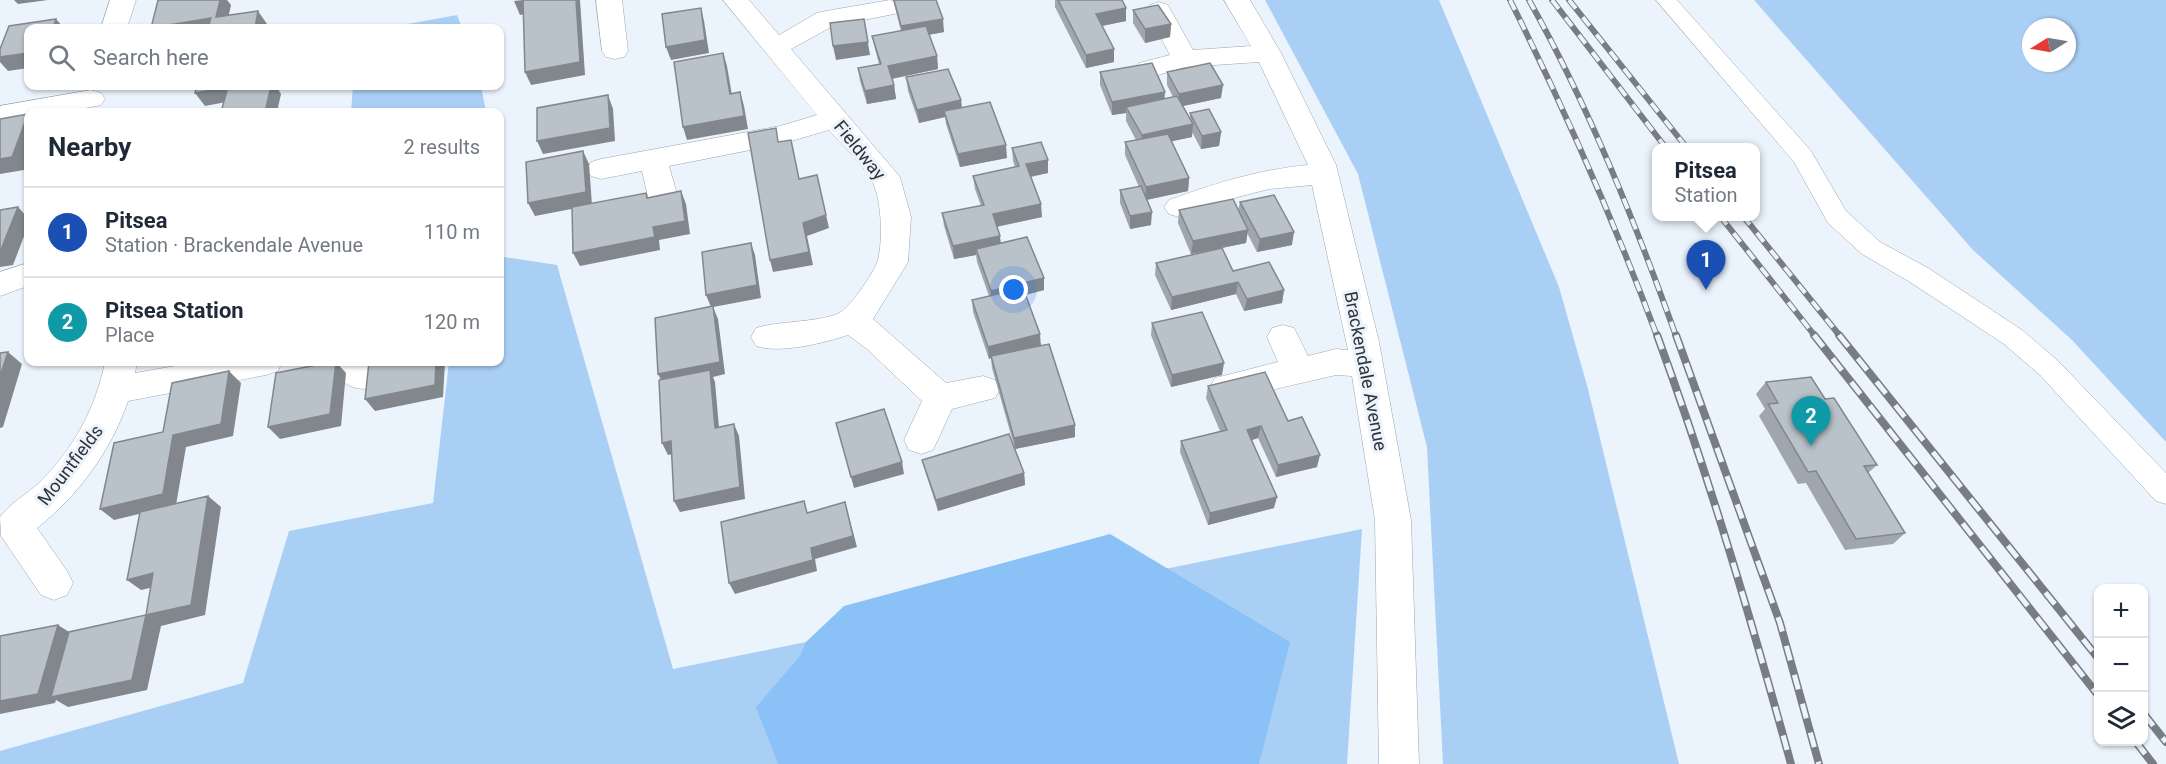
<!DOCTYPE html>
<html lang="en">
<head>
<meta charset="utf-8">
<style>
	:root { --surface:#fff; --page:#f2f2f3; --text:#1f2937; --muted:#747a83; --line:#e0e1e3; --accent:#0b8043 }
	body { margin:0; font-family:Roboto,sans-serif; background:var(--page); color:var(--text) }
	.controls { position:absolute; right:18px; bottom:18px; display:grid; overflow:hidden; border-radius:12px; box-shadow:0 2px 4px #0004 }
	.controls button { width:54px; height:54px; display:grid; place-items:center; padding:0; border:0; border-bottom:2px solid var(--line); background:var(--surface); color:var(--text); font:30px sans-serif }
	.compass { position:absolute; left:2022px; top:18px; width:54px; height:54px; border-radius:50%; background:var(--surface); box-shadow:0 2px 4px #0004; rotate:259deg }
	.you { position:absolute; left:1014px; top:290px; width:21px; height:21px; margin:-15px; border:4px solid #fff; border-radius:50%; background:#1a73e8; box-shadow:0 0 0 9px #1a73e833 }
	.badge { display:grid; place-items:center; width:39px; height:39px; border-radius:50%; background:var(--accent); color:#fff; font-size:20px; font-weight:700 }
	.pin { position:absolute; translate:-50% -50px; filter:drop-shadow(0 2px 3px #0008) }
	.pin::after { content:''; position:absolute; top:32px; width:21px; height:18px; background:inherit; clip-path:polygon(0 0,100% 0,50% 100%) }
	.popup { position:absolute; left:1652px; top:143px; width:108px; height:78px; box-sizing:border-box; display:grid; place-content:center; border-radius:12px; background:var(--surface); filter:drop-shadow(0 2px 4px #0005); font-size:20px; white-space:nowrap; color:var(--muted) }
	.popup b { font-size:22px; color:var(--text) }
	.popup::after { content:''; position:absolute; left:50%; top:100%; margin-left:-12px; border:12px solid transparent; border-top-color:var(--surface) }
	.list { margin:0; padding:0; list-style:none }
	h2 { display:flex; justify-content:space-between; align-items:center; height:78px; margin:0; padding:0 24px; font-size:26px }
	h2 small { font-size:20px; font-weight:400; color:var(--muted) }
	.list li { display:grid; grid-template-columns:39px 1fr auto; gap:18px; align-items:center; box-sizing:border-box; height:90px; padding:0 24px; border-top:2px solid var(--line) }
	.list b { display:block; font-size:22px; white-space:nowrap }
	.list p { margin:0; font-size:20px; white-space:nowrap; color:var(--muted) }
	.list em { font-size:20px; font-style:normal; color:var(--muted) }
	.icon { flex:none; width:33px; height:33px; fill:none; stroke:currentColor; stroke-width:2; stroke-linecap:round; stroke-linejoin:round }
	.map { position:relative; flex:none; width:2166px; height:764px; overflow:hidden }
	.search { position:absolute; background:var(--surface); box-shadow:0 2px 4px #0004; left:24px; top:24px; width:480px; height:66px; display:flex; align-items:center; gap:15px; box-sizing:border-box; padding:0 21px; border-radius:12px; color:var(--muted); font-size:22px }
	.panel { position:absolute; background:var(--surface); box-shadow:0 2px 4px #0004; left:24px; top:108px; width:480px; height:258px; border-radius:12px }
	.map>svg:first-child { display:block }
	.green { fill:#aacff4; fill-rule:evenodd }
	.forest { fill:#8ac1f7 }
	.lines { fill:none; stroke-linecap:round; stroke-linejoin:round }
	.lane-casing { stroke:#9da5ad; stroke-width:1 }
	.street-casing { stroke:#9da5ad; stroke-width:1 }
	.lane { fill:#fff; fill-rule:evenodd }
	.street { fill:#fff; fill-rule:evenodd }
	.rail-far1-casing { stroke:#787d83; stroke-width:6 }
	.rail-casing { stroke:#787d83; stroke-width:8 }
	.rail-far1 { stroke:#ebf3fc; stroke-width:4; stroke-dasharray:11; stroke-linecap:butt }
	.rail { stroke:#ebf3fc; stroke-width:5; stroke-dasharray:15; stroke-linecap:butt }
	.wall { fill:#9fa6ad }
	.shaded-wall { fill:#82878d }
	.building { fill:#b9c1c9; stroke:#82878d; stroke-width:1.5 }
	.labels { text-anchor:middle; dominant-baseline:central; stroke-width:6; stroke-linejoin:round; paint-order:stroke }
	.street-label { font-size:18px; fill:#303336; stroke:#ebf3fc }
</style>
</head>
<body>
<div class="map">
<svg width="2166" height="764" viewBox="0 0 2166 764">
	<rect width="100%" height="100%" fill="#ebf3fc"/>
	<g class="green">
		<polygon points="1265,0 1439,0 1559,287 1588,389 1679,764 1443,764 1427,447 1358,174"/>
		<path d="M1754,0H2166V442L2072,340L1973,250ZM2031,27H2067V63H2031Z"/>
		<polygon points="457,15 462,28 386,28"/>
		<polygon points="353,86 481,86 486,112 351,112"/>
		<polygon points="500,223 504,257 557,265 673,669 1362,529 1347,764 0,764 0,751 243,683 289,531 433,503 449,362 500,362"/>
	</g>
	<polygon class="forest" points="1110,534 1290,642 1259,764 778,764 756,707 800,656 806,642 844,606"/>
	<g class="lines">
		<g class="lane-casing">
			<polygon id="lane" points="1656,0 1677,0 1811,151 1846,211 1880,242 1928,268 2022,330 2058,361 2166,473 2166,504 2156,501 2040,375 2004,344 1910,282 1862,254 1828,223 1794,162"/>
		</g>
		<g class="street-casing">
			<g id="street">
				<polygon points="110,0 136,0 127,28 101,28"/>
				<polygon points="596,0 622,0 628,51 624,57 615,59 606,57 602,51"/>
				<path d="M723,0H749L779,35L817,13L826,11L890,0L899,3L903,8L899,13L833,26L791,49L900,177L911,217L908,262L873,319L946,383L983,376L995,380L1000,389L995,398L952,409L933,450L921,454L909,450L904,440L922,401L867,349L848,335C824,343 780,354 756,346L751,337L756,328C777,321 826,322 841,312C851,306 875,271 878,260C883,240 882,197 871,179C860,161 843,146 829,130L781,144L669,166L679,201L674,208L664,211L654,208L649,201L642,171L601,179L591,176L587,169L591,162L601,159L780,126L817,115Z"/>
				<path d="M1224,0H1250L1281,53L1336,165L1379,342L1411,520L1419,764H1379L1375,520L1352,376L1336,375L1227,400L1215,396L1210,387L1215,378L1278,362L1267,337L1272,328L1283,325L1294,328L1308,356L1336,349L1348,350L1312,185L1269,189L1238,197L1179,217L1169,214L1164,207L1169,200C1216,183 1257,170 1308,165L1259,62L1185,67L1148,78L1139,75L1135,69L1139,63L1170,55L1146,10L1150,5L1159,2L1168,5L1193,50L1251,46Z"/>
				<polygon points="91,90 101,93 105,99 101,105 65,112 28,112 28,119 0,124 0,106"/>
				<polygon points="28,263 28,286 0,296 0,272"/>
				<path d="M105,362H137L135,373L198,362H282L278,371L266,375L128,401C111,451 78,496 37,528L67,571L73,583L67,595L54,600L41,595L1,536L0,517C9,504 27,494 39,483C74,448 95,410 105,362Z"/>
				<path d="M328,362H365L374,369L378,378L374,387C353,394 337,380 328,362Z"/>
			</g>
		</g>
		<use href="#lane" class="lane"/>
		<use href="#street" class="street"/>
		<g class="rail-far1-casing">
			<g id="rail-far1">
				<path d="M1510,0C1565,110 1614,221 1657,336"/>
				<path d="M1529,0C1589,107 1635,222 1676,336"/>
				<polyline points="1552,0 1666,148"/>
				<polyline points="1569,0 1687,148"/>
				<polyline points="1720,216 1815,336"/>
				<polyline points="1743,216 1840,336"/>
			</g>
		</g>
		<g class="rail-casing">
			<g id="rail">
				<path d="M1657,335C1709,476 1751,619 1791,764"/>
				<polyline points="1676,335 1780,623 1819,764"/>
				<polyline points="1814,335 2098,695"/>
				<polyline points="1839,335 2098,658"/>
				<polyline points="2144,714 2166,742"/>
				<polyline points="2136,742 2153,764"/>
			</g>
		</g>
		<use href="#rail-far1" class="rail-far1"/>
		<use href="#rail" class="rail"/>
	</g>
	<g class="wall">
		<polygon points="893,0 936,0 944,32 929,35 937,56 938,69 892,79 894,85 896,99 867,104 860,81 858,68 879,64 875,49 872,36 901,31"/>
		<polygon points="1055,0 1122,0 1126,21 1102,26 1114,62 1086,68 1055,7"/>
		<polygon points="1133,10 1171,24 1170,37 1145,43 1133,23"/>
		<polygon points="1100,72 1165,99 1173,97 1167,85 1167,72 1221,98 1183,106 1190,118 1190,113 1221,132 1219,146 1201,149 1192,132 1192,137 1171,141 1189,178 1188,191 1147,200 1151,225 1130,229 1120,203 1120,190 1139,187 1125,155 1125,142 1136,140 1126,121 1126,113 1112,115 1100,85"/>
		<polygon points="906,77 961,100 962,108 1007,158 960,167 946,124 945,117 919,123 908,91"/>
		<polygon points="1012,148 1048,173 1031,177 1042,217 997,227 1001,243 1044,278 1044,290 1026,295 1041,345 1075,437 1015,449 992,368 991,358 989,359 973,312 972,300 989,296 977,262 976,255 954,259 944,226 942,213 981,206 975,189 973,176 1015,167 1013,161"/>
		<polygon points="1240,202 1292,245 1257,252 1247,233 1246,243 1222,248 1233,271 1284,290 1282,303 1244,311 1236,294 1171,310 1155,275 1156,263 1211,250 1191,254 1178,223 1179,210 1238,211"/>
		<polygon points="1152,323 1222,375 1171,387 1151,335"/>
		<polygon points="1766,382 1825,399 1877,465 1868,473 1905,533 1893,544 1845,550 1806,483 1798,484 1759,416 1765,409 1756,394"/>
		<polygon points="1208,386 1288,421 1317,467 1276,477 1258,438 1252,440 1274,508 1208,525 1180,452 1181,441 1220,431 1206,398"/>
		<polygon points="922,460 1024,473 1025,485 938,511 925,471"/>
	</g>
	<g class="shaded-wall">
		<polygon points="14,0 48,0 18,4"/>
		<polygon points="220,0 227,0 231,5 226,28 216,17"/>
		<polygon points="523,0 529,13 520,15 514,1"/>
		<polygon points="576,0 580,0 585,75 531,85 525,72"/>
		<polygon points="701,8 704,21 709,53 671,60 666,47"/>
		<polygon points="1126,8 1126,21 1096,27 1096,14"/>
		<polygon points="258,11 267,24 266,28 255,28"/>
		<polygon points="211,18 218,28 151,28"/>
		<polygon points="56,19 64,28 53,28"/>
		<polygon points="864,19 870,55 836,60 833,46"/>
		<polygon points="943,19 944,32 903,39 901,26"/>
		<polygon points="1171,24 1170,37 1145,43 1145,29"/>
		<polygon points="0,46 3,50 28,53 28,68 8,71 0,62"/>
		<polygon points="1114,49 1114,62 1086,68 1086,55"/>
		<polygon points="723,53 727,66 734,107 730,94"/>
		<polygon points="937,56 938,69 890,79 888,66"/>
		<polygon points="894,85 896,99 867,104 865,91"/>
		<polygon points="1223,85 1221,98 1178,107 1179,94"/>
		<polygon points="271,86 276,86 281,94 277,112 265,112"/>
		<polygon points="228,87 237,100 205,106 195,93"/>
		<polygon points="740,92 744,106 748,129 687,140 683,127"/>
		<polygon points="1165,92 1164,106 1126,107 1126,113 1112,115 1112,102"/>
		<polygon points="608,95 613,109 615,141 543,154 537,141"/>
		<polygon points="961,100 962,113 944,111 945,117 919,123 917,110"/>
		<polygon points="28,114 28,158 24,170 0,174 0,159"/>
		<polygon points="1193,124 1192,137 1141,148 1142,135"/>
		<polygon points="1221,132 1219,146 1201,149 1202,136"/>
		<polygon points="1006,145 1007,158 960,167 958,154"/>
		<polygon points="583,151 589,164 592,205 535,216 528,203"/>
		<polygon points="1048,160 1048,173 1027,177 1026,164"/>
		<polygon points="817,175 829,228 807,236 813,265 773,272 770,260 803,223"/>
		<polygon points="1189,178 1188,191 1145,200 1146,187"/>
		<polygon points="681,191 686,204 690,234 659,240 660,250 580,266 573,253 653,227"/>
		<polygon points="1041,204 1042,217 994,227 993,214"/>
		<polygon points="18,207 28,218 28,226 13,265 0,267 0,252"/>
		<polygon points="1152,212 1151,225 1130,229 1130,216"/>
		<polygon points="1248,230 1246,243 1191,254 1193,241"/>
		<polygon points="1294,232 1292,245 1257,252 1260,239"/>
		<polygon points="1000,236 1001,249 976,249 976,255 954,259 953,246"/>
		<polygon points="751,243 755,255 761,298 713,307 718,319 725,374 713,377 715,382 720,439 664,386 658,374 711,307 706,295"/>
		<polygon points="1044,278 1044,290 992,303 991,291"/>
		<polygon points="1238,282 1236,294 1171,310 1172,297"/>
		<polygon points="1284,290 1282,303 1244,311 1247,299"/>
		<polygon points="1040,334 1041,347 991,356 991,358 989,359 988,347"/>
		<polygon points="8,352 22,364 3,427 0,428 0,376"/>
		<polygon points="187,362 200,362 189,364"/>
		<polygon points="336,362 346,373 341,426 280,439 268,427"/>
		<polygon points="436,362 445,362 443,397 375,411 365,399"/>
		<polygon points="1224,363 1222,375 1171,387 1172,375"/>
		<polygon points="229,371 241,383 233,436 186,447 176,505 114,520 100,509 173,435"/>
		<polygon points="734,424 739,436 745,499 680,512 674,501"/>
		<polygon points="1075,425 1075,437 1015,449 1014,438"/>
		<polygon points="1261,426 1258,438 1245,442 1247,430"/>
		<polygon points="671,441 677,453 668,455 662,443"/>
		<polygon points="1320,455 1317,467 1276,477 1278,465"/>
		<polygon points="902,462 904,474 854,488 851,477"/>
		<polygon points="1024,473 1025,485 938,511 936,500"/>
		<polygon points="208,496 221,507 205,615 161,626 147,690 68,707 56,700 55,703 0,714 0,701 58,625 74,635 146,615"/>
		<polygon points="1277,497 1274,508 1208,525 1210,513"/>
		<polygon points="845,502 857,547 815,559 817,571 735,594 729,583 811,548"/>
		<polygon points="153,573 167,584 141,590 127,580"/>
	</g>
	<g class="building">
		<polygon points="158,0 220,0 216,17 258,11 255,28 208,28 211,18 151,28"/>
		<polygon points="523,0 576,0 580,62 525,72"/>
		<polygon points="894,0 936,0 943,19 901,26"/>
		<polygon points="1058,0 1122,0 1126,8 1096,14 1114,49 1086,55"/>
		<polygon points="1158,5 1171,24 1145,29 1133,10"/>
		<polygon points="701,8 705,40 666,47 662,14"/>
		<polygon points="56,19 53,28 28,28 28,53 0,57 0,49 9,26"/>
		<polygon points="864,19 868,42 833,46 830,23"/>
		<polygon points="926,26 937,56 888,66 894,85 865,91 858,68 881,64 872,36"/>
		<polygon points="723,53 730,94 740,92 744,116 683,127 674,62"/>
		<polygon points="1152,63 1165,92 1112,102 1100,72"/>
		<polygon points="1210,63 1223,85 1179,94 1167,72"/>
		<polygon points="948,69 961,100 917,110 906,77"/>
		<polygon points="197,86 271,86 265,112 221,112 228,87 195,93"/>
		<polygon points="608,95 610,128 537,141 537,108"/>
		<polygon points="1177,96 1193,124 1142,135 1126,107"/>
		<polygon points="990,102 1006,145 958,154 944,111"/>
		<polygon points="1209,109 1221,132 1202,136 1190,113"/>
		<polygon points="28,114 12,157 0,159 0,119"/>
		<polygon points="776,128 778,142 791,140 799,179 817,175 826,215 803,223 809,252 770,260 748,133"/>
		<polygon points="1168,134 1189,178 1146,187 1125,142"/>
		<polygon points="1041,142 1048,160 1026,164 1041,204 993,214 1000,236 953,246 942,213 984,205 973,176 1019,166 1012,148"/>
		<polygon points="583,151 586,192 528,203 526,162"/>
		<polygon points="1141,186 1152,212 1130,216 1120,190"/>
		<polygon points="681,191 685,221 653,227 655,237 573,253 572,207 646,193 647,198"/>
		<polygon points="1274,195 1294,232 1260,239 1240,202"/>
		<polygon points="1233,199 1248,230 1193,241 1179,210"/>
		<polygon points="18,207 0,252 0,210"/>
		<polygon points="1027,237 1044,278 991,291 976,249"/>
		<polygon points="751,243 757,285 706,295 702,252"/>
		<polygon points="1222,248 1233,271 1269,262 1284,290 1247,299 1238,282 1172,297 1156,263"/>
		<polygon points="1023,288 1040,334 988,347 972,300"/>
		<polygon points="713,306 720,362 658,374 655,318"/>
		<polygon points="1202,312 1224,363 1172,375 1152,323"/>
		<polygon points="1049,344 1075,425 1014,438 991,356"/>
		<polygon points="8,352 0,376 0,353"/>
		<polygon points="332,362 336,362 330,414 268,427 276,373"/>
		<polygon points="369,362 436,362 435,385 365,399"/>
		<polygon points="710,370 715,428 734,424 740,487 674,501 671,441 662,443 659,380"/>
		<polygon points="229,371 221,424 173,435 163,494 100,509 114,443 163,432 172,383"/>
		<polygon points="1265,372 1288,421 1302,417 1320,455 1278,465 1261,426 1247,430 1277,497 1210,513 1181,441 1227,430 1208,386"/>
		<polygon points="1811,377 1825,399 1834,398 1877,465 1864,466 1905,533 1856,539 1816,471 1808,472 1768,404 1778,403 1766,382"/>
		<polygon points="884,409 902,462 851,477 836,423"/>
		<polygon points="1009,434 1024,473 936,500 922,460"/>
		<polygon points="208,496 191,605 146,615 132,680 51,697 69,632 146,615 153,573 127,580 140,512"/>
		<polygon points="804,501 807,513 845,502 853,536 811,548 813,560 729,583 721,522"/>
		<polygon points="58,625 38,694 0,701 0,636"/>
	</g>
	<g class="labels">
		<g class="street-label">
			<text transform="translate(860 150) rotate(51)">Fieldway</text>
			<text transform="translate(1366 371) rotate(79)">Brackendale Avenue</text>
			<text transform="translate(70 465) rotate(-53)">Mountfields</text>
		</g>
	</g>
</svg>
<div class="controls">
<button>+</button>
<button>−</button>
<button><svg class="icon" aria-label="layers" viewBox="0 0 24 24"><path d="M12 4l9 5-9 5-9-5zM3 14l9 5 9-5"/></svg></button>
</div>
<svg class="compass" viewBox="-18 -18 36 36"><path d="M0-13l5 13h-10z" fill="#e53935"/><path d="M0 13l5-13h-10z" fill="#747a83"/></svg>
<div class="you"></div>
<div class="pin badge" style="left:1706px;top:290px;background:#1a4fb4">1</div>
<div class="popup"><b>Pitsea</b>Station</div>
<div class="pin badge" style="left:1811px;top:446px;background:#0f9aa8">2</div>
<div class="search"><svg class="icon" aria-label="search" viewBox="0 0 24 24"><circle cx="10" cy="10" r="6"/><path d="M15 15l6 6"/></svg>Search here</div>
<section class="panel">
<h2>Nearby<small>2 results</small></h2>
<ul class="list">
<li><span class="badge" style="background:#1a4fb4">1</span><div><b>Pitsea</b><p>Station · Brackendale Avenue</p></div><em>110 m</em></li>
<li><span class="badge" style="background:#0f9aa8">2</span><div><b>Pitsea Station</b><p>Place</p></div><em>120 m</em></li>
</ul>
</section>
</div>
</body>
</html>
